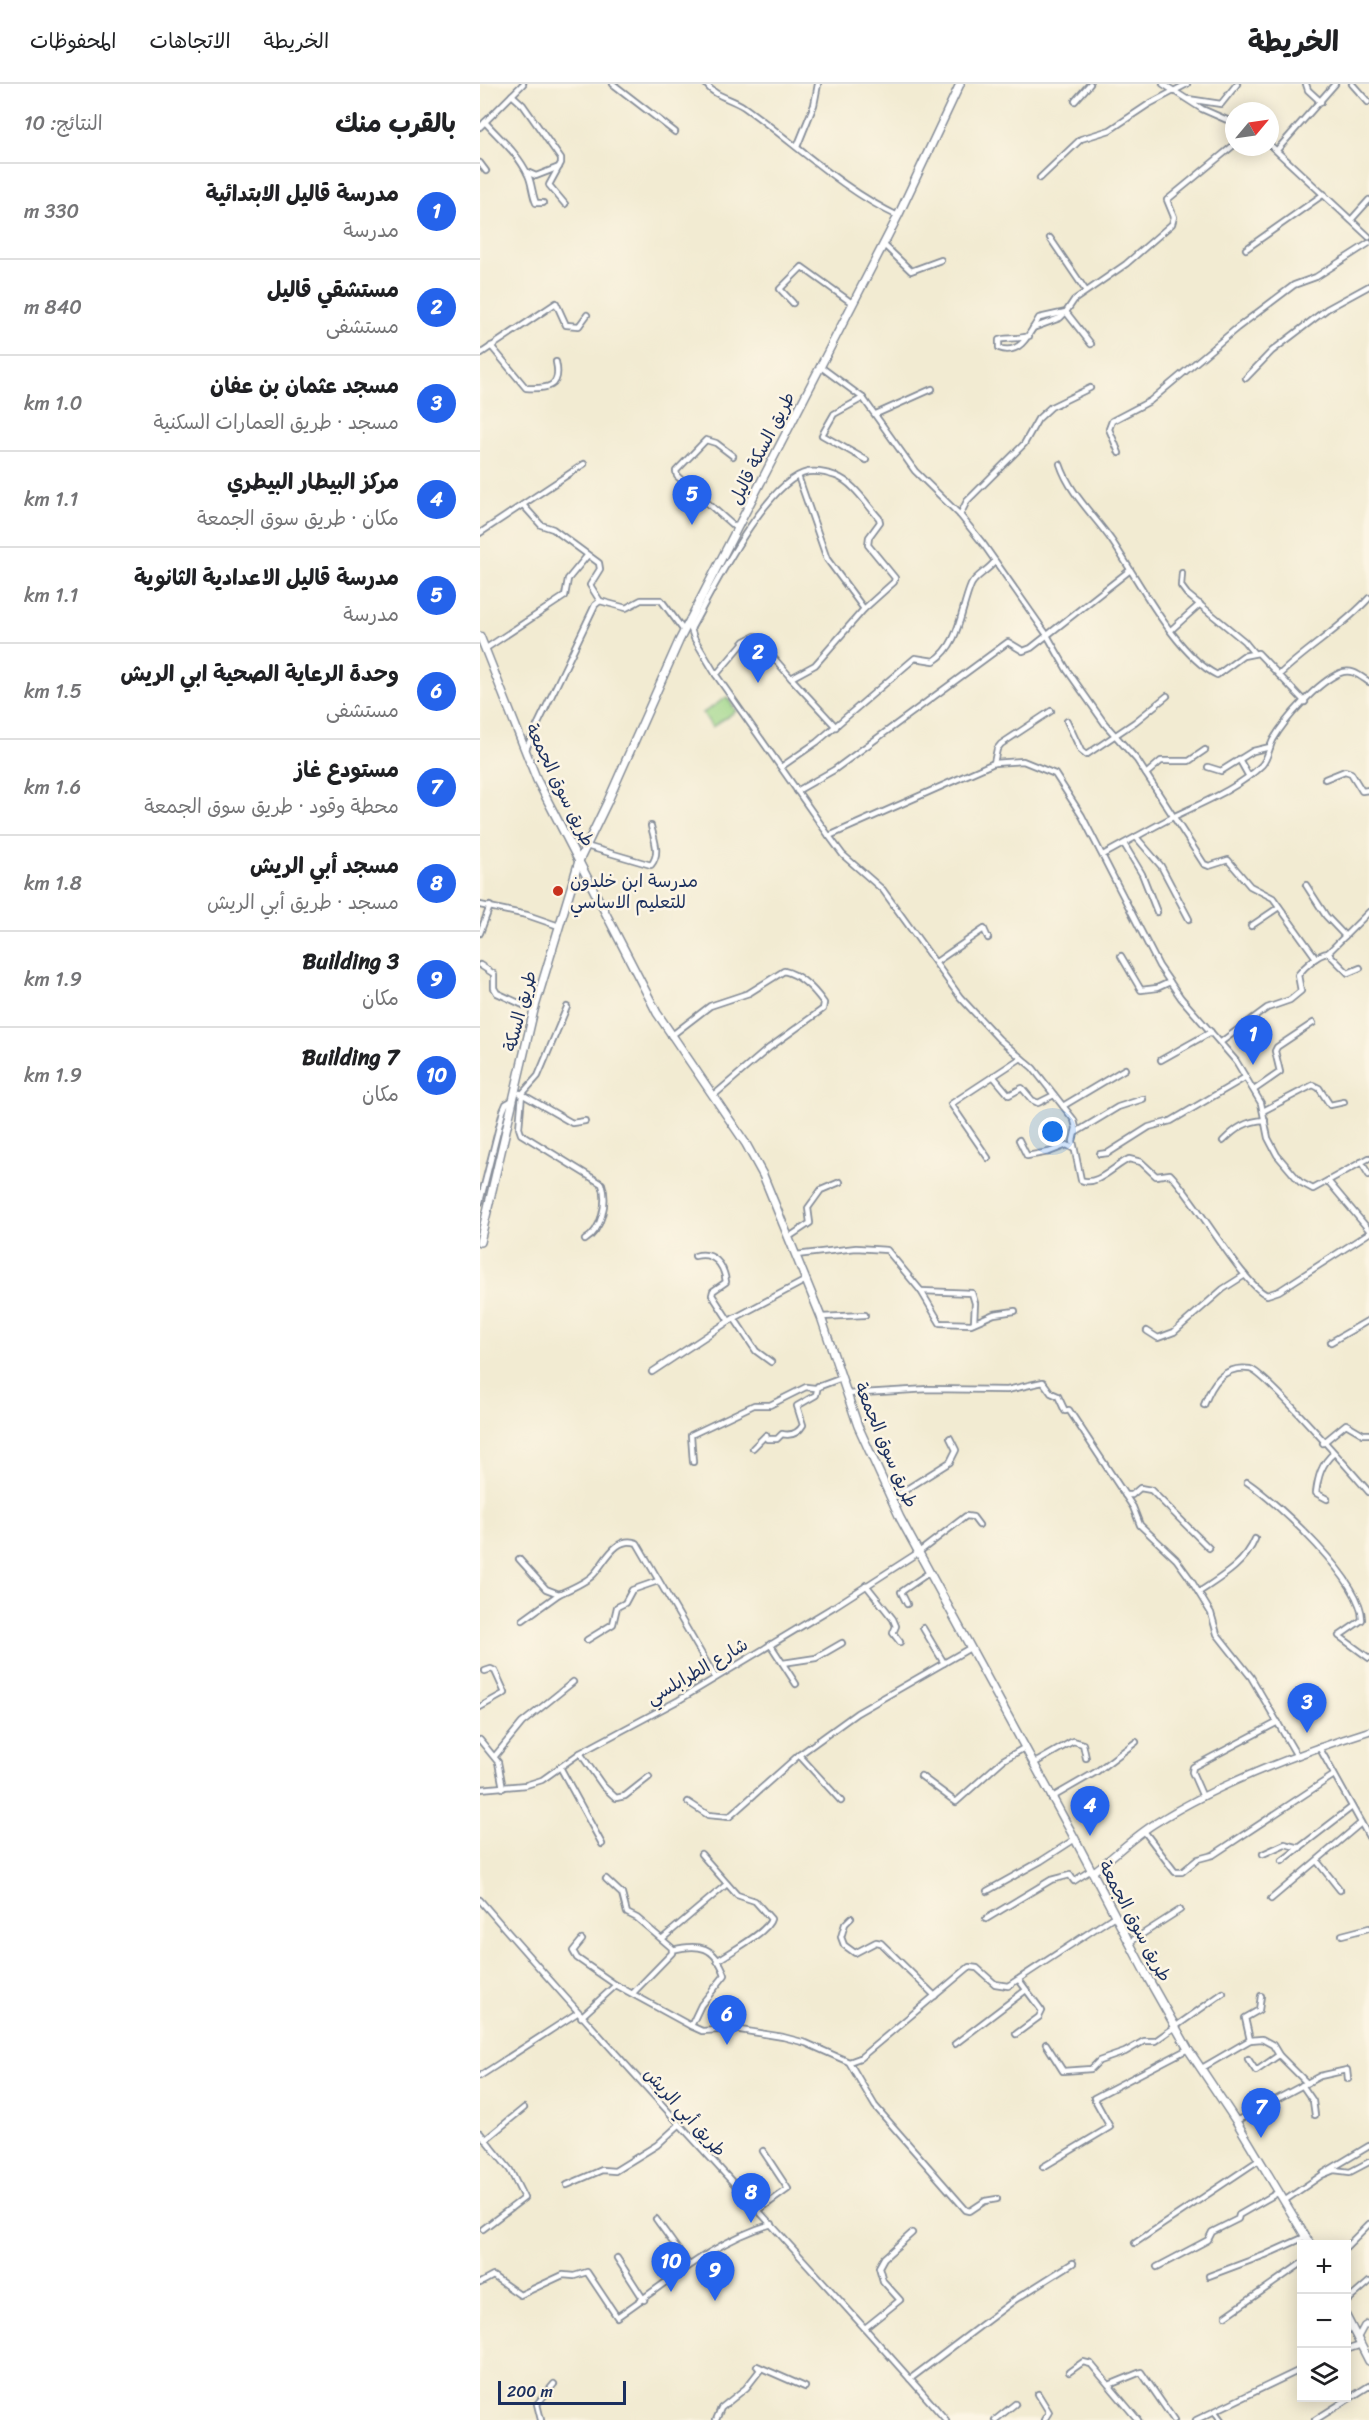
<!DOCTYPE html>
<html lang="ar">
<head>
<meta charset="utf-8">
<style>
	:root { --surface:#fff; --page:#f2f2f2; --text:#202124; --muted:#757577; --line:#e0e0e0; --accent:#2563eb }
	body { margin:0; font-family:Sriracha,"Playpen Sans Arabic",sans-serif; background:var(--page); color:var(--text); direction:rtl }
	.controls { position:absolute; right:18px; bottom:18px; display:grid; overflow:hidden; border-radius:0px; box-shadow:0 3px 15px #0003 }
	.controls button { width:54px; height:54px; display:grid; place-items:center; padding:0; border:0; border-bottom:2px solid var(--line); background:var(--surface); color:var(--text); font:30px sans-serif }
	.compass { position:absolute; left:745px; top:18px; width:54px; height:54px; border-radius:50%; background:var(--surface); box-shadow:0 3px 15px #0003; rotate:61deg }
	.scale { position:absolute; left:18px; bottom:15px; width:128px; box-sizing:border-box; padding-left:6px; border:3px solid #1b2f5e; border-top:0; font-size:16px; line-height:21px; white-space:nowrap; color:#1b2f5e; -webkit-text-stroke:4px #fcf5e5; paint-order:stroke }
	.you { position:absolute; left:573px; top:1048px; width:21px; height:21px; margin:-15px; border:4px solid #fff; border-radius:50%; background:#1a73e8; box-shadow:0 0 0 9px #1a73e833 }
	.badge { display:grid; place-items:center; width:39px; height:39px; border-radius:50%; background:var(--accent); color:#fff; font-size:20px; font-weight:700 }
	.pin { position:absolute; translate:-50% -50px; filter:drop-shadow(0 2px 3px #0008) }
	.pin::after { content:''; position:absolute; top:32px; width:21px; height:18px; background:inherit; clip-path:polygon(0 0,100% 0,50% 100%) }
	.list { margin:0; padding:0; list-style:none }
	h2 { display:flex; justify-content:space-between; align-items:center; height:78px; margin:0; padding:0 24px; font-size:26px }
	h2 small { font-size:20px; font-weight:400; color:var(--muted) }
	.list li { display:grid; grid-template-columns:39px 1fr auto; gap:18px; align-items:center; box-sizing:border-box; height:96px; padding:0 24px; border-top:2px solid var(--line) }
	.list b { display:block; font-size:22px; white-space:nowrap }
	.list p { margin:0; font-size:20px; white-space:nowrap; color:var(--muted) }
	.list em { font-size:20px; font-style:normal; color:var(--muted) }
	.icon { flex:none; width:33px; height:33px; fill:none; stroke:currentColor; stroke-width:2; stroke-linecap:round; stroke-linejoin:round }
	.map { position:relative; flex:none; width:889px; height:2336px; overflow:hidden; direction:ltr }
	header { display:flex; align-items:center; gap:36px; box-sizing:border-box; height:84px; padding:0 30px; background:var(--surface); border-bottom:2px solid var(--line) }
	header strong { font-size:28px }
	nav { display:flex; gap:33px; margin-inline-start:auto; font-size:21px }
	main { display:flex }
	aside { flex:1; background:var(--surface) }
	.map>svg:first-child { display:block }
	.green { fill:#9ed689; stroke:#5c8274; stroke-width:1.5 }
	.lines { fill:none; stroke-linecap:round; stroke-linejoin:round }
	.minor-casing { stroke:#868d98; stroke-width:8 }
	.tertiary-casing { stroke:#868d98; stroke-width:8 }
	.secondary-casing { stroke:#868d98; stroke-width:9 }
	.primary-casing { stroke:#868d98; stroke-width:10 }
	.minor { stroke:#fff; stroke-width:4.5 }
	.tertiary { stroke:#fff; stroke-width:5 }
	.secondary { stroke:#fff; stroke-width:6 }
	.primary { stroke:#fff; stroke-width:7 }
	.poi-dot { fill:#c8321e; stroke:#fcf5e5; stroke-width:2 }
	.labels { text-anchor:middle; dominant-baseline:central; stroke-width:5; stroke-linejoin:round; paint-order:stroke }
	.street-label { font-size:18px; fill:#1b2f5e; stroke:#fcf5e5 }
	.poi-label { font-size:18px; fill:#1b2f5e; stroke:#fcf5e5; text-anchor:start }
</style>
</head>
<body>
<header>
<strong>الخريطة</strong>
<nav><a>الخريطة</a><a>الاتجاهات</a><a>المحفوظات</a></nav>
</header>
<main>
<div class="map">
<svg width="889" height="2336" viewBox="0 0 889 2336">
	<rect width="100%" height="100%" fill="#fcf5e5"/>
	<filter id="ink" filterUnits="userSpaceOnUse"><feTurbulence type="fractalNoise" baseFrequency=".0167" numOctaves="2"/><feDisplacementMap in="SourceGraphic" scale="12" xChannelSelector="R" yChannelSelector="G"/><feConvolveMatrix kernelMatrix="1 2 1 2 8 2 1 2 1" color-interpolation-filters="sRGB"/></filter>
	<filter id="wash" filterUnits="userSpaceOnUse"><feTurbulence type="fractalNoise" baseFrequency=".008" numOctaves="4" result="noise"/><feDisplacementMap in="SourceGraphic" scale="24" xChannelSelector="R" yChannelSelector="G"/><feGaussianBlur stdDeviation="1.35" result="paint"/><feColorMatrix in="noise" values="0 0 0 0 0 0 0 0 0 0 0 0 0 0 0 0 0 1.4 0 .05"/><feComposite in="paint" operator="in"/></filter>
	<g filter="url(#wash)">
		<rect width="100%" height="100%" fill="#f2ebd2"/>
		<polygon class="green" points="247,613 256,627 232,643 223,629"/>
	</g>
	<g filter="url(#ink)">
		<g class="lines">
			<g class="minor-casing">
				<g id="minor">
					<polyline points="133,0 195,48"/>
					<path d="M226,0C235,13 251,14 264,23C315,59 361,105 418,132"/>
					<polyline points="683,0 722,25 754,39"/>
					<polyline points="826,0 828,6 841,18"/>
					<polyline points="872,0 888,18"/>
					<polyline points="32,11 43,21 81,75 81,79 69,101 85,120"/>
					<polyline points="708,15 741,20 757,0"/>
					<polyline points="595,17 610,0"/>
					<path d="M5,38C19,54 38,69 48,91C52,99 52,110 56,119H63"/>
					<polyline points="0,43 43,0"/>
					<polyline points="790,61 889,153"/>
					<polyline points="317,63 334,21 338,0"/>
					<polyline points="797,66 855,0"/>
					<polyline points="0,79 6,87"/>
					<polyline points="47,88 56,92 79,83"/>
					<polyline points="560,94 601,55 630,46 669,20 707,0"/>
					<polyline points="871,136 889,116"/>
					<polyline points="570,154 606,207"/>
					<polyline points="403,160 431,187 461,176"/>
					<polyline points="766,165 844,110"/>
					<polyline points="313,219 300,205 322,183 372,219"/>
					<polyline points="553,244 580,234 586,228 611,260"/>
					<path d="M549,252C537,256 524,253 519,256V264C540,272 550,249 559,234L586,228L594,216L646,180L692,140L694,133L687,116L754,61"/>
					<path d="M11,262L46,304C67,305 82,304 76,278"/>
					<polyline points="0,270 76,219 86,241 99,242 107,231"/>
					<polyline points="341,283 383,314 435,387 480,431 504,461 567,551 587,586 625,640 657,676 724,780 729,782 748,776 770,802 793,814 836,874"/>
					<polyline points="766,294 792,267 847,225 889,202"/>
					<polyline points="383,314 354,330 342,351 386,376"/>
					<polyline points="396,330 452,305"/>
					<polyline points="639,369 629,345 632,337 670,317 757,244 814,201 836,193 889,159"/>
					<polyline points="253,372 236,359 226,356 196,387 197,392 257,445"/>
					<path d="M580,380C590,410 614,431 632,457C658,495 695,570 737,591L763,572L778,569L825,618"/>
					<polyline points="318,392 347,475 384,525"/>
					<polyline points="43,421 61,441 73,445 119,479 120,485 110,501 120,517 115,521 46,665"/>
					<polyline points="480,431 487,417 544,360 558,335 571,323 610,304"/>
					<polyline points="0,449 104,380"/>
					<polyline points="702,489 701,502 707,510 764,557 773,568"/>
					<polyline points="120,517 146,524 161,516 181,516 204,547"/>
					<polyline points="209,539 214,554 236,591 349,752 514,679 543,677 575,690 602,732 679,882 701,914 756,977 781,1019 788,1054 797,1071 820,1098 833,1105 889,1074"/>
					<path d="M211,545C231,509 286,396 328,388C336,387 348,389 356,392C373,398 387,421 399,434L400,438L389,453L388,461L415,494L414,498L384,525L335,581L311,594L275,552L265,557L236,591"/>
					<polyline points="691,546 720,520"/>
					<polyline points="5,565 85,512 88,495 107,472"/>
					<path d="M799,591C828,563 862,544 889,514"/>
					<polyline points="311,594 356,643"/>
					<polyline points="587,637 601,667 606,671 655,638 687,612"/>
					<polyline points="759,675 768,691"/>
					<polyline points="514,679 517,665 521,660 571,627"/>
					<path d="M301,683L337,658L435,574L454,577C480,560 480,527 491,501C495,492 509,486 515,477"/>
					<polyline points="728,683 741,687 773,667 790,663"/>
					<polyline points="666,690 681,677 709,677 725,666"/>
					<polyline points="845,695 865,687 871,689 882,707 889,706"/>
					<polyline points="317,707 354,686 528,558 543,567 551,564 649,487"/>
					<path d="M349,752L363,771L403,806L480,913L519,955L553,984L594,1036L596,1044L593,1057L601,1096C617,1103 635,1081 649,1075L661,1078L676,1092L690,1090C715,1115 763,1201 787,1211L799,1207L889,1149"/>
					<polyline points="656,753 681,782 709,835"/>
					<polyline points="644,760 662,790 677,828"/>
					<path d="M106,762L171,781C181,769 174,756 171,742"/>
					<path d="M623,771C647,758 671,744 695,732C724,718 759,704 782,681C788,674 789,664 793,656C805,635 838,598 860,589C872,584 880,592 889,598"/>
					<polyline points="826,801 846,832 865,852"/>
					<polyline points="0,821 47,831 79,842"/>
					<polyline points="771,842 799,823"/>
					<polyline points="0,849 10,822"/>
					<polyline points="848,869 868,889 880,884"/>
					<polyline points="641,872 661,906 677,904 690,898"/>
					<polyline points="456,878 504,845 508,854"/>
					<polyline points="0,881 14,890 14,904 17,909 54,926"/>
					<path d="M87,923L58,992L42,1010L39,1044L41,1050L122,1100C128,1118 122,1146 105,1156"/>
					<path d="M191,952L230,922L269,909L304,887C321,891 334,905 344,919L343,925L289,964L233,1012"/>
					<path d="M741,958L787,924L810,916L821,907L818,891C825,882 838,870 848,869L889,828"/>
					<polyline points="681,976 731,948"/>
					<polyline points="513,992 529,1011 542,1004 552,1016 558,1019 574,1011"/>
					<polyline points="774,1006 800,988 795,967 797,963 833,939"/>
					<polyline points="40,1009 92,1039 105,1037"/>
					<polyline points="583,1022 645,985"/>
					<polyline points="783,1027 833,1001 839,1004 850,1021 864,1018"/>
					<polyline points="595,1049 638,1023 663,1015"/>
					<polyline points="539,1056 547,1072 569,1068 587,1061 594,1065"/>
					<path d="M743,1057C756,1044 766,1037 785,1036"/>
					<polyline points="620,1070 628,1069 669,1043 691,1037 766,993"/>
					<polyline points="508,1074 471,1020 541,974"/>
					<polyline points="881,1078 889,1091"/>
					<polyline points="848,1097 889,1146"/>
					<polyline points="0,1118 23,1027 26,1020 33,1016"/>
					<polyline points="309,1153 330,1139 328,1124 341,1106 360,1098"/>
					<polyline points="316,1171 376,1164 407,1166 441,1207 460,1239 491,1240 514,1230 535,1227"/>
					<path d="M215,1172C233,1167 244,1180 246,1198L233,1207L232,1211L249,1237"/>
					<polyline points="441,1207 492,1209 495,1219 494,1238"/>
					<polyline points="341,1233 385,1231"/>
					<polyline points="254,1234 276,1267 291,1278"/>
					<polyline points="667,1247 678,1254 694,1248 743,1205 765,1191"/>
					<polyline points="851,1258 889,1236"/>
					<polyline points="172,1288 249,1237 326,1196"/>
					<polyline points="367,1310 448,1305 527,1306 563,1298 571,1309 578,1312 585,1327 589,1326 653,1423 660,1441 696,1475 709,1493 731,1529 737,1550 771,1593 817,1672"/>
					<path d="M724,1321C732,1300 743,1281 770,1285C785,1288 874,1391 889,1408"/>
					<polyline points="843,1359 866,1340 883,1350 889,1350"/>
					<path d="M273,1364L286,1351L287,1355H297L302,1350C311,1352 318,1350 323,1341L317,1322L336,1311L338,1302"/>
					<polyline points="213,1378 211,1351 274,1321 290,1321 326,1303 335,1304 362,1294"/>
					<path d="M767,1398C798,1419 883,1498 882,1536L859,1552L889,1574"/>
					<polyline points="645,1411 652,1411 660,1404 671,1406 729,1464"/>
					<polyline points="411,1415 470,1378 476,1366 470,1354"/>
					<path d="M847,1415L836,1409C838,1393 841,1380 854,1369"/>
					<path d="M39,1475L66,1505L79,1510C90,1505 105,1499 113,1491C125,1479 135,1451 157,1459L235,1593"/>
					<polyline points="386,1501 413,1535 416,1542 413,1549 420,1558"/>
					<path d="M719,1508C740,1494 765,1480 775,1455"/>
					<polyline points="427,1520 421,1508 450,1488"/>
					<polyline points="43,1536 79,1510"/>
					<polyline points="443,1544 464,1579"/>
					<polyline points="107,1556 133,1540 137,1523 145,1519 152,1506 178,1497"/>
					<polyline points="290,1560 316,1600"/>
					<polyline points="303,1579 336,1574 362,1559"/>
					<polyline points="0,1623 25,1609 15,1587 11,1585 5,1587"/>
					<polyline points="0,1656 18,1678 23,1704"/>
					<polyline points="839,1663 889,1753"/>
					<polyline points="100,1669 123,1702 136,1714 145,1712 169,1693"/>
					<polyline points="319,1671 361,1717"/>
					<polyline points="15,1672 42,1639 93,1598"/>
					<polyline points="553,1680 593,1657 603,1660 606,1674"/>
					<polyline points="80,1683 122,1760"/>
					<polyline points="441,1692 476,1718 523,1676 544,1664"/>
					<polyline points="0,1705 46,1701 62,1696 100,1669 199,1616 355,1522 439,1468 486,1432 493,1433 499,1441"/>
					<polyline points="723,1713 712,1688 713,1683 798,1638"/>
					<polyline points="571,1714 616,1688 656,1658"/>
					<polyline points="208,1718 228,1731 249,1733 319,1671 377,1629 490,1564"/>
					<polyline points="664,1747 695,1788 702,1788 718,1775 733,1771 854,1691"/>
					<path d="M221,1770L257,1811L275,1817L291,1835C288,1848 250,1868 237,1877"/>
					<polyline points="783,1770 805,1760 820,1764"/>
					<polyline points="802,1777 872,1723"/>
					<polyline points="837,1777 860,1806"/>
					<polyline points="126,1795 142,1810 147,1829 157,1834 192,1864 192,1869 153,1909"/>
					<polyline points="507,1807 561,1777 595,1755"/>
					<polyline points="791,1815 881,1739"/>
					<path d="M0,1816C152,1993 313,2160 466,2336"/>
					<polyline points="371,1834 365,1840 361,1853 364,1861 375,1869 396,1858 401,1859 455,1912"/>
					<polyline points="506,1835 571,1796 590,1791 594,1797 611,1786"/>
					<polyline points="862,1851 889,1844"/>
					<polyline points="183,1854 247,1800"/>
					<polyline points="102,1856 93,1867 97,1874 136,1901 211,1942 222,1947 254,1945 303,1953 326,1959 369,1978 395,2022 486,2126 490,2127 505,2117 517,2115"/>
					<polyline points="650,1858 700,1826"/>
					<path d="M192,1866C219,1859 235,1862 245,1891L221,1921L211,1942"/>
					<polyline points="101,1933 136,1901"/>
					<polyline points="536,1950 559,1933 562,1927 539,1896"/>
					<polyline points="770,1956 765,1934 779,1926 781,1912"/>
					<polyline points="475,1960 546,1906"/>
					<polyline points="566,1960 583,1987 611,1985 619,1977 645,1968 664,1957 675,1957 743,1909"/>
					<polyline points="768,1975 776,1987 799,1971"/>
					<polyline points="369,1978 380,1974 489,1883 497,1884 515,1900 528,1902 636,1831"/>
					<polyline points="722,1984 770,1956 782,1955 793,1961 799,1971 827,1999"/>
					<polyline points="0,1992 97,1929"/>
					<polyline points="822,2001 833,2017 835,2031"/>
					<polyline points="756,2037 840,1992 867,1986 868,1995"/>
					<polyline points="0,2049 30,2086 44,2114 3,2145"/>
					<polyline points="5,2056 44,2024"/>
					<polyline points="563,2083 630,2043 614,2014 708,1965"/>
					<polyline points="844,2089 889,2062"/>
					<polyline points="87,2101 122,2086 135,2087 177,2061 199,2041"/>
					<polyline points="804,2117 842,2091 854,2086 870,2088 889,2078"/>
					<polyline points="279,2126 308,2105 283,2067"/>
					<polyline points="176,2135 209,2181"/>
					<polyline points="655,2159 779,2076"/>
					<polyline points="866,2163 889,2140"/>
					<polyline points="137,2174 164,2216"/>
					<polyline points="677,2183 728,2156 732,2148 758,2135 759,2131 799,2108"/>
					<polyline points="729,2192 785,2171 825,2153"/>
					<path d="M0,2199L13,2192L40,2211L83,2191L94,2192L107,2188L137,2233C187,2199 233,2157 292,2140"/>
					<polyline points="866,2218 889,2198"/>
					<polyline points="746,2232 822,2179"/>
					<polyline points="385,2244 420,2216 403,2197 399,2183 404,2174 432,2149"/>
					<polyline points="866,2266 881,2261"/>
					<polyline points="589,2288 603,2278 611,2280 658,2336"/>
					<polyline points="430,2295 536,2215 593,2179"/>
					<polyline points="629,2301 661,2288 694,2336"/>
					<polyline points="558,2310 569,2328 564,2336"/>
					<polyline points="735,2328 741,2336"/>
					<polyline points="61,2336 57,2320 74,2300"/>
					<polyline points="236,2336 241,2324 266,2304 280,2286 277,2282 325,2303"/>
					<polyline points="515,2336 535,2320"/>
					<polyline points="716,2336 822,2285"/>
					<polyline points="835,2336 889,2302"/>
				</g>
			</g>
			<g class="tertiary-casing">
				<polyline id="tertiary" points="877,2255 884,2242 889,2239"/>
			</g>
			<g class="secondary-casing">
				<path id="secondary" d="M613,1788C633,1773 652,1754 674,1740C739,1699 816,1670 889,1647"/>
			</g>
			<g class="primary-casing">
				<g id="primary">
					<polyline points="0,552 57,696 177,929 266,1060 283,1091 341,1233 378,1342 420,1434 595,1755 669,1896 708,1965 756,2037 830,2160"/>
					<polyline points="0,1158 54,926 99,777 127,719 199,557 418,132 480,0"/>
					<polyline points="866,2232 889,2277"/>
				</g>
			</g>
			<use href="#minor" class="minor"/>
			<use href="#tertiary" class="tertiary"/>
			<use href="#secondary" class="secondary"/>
			<use href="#primary" class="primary"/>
		</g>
	</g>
	<circle class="poi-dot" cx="78" cy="807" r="6"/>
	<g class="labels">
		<g class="street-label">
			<text transform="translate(282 364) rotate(-63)">طريق السكة قاليل</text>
			<text transform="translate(80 701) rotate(64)">طريق سوق الجمعة</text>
			<text transform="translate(40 927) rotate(-75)">طريق السكة</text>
			<text transform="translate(406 1361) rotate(67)">طريق سوق الجمعة</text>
			<text transform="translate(217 1587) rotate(-30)">شارع الطرابلسي</text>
			<text transform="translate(655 1837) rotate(62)">طريق سوق الجمعة</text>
			<text transform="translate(205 2028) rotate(48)">طريق أبي الريش</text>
		</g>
		<g class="poi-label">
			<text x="90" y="797">مدرسة ابن خلدون<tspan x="90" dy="21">للتعليم الاساسي</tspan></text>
		</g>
	</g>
</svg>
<div class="controls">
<button>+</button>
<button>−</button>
<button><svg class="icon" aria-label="layers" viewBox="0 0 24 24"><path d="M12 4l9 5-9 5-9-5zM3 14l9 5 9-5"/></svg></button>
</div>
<svg class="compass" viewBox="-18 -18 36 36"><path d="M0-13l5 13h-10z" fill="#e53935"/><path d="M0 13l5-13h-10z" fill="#757577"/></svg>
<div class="scale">200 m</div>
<div class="you"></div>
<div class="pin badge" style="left:773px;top:981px">1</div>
<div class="pin badge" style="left:278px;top:599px">2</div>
<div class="pin badge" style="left:827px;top:1649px">3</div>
<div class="pin badge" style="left:610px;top:1752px">4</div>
<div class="pin badge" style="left:212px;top:441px">5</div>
<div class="pin badge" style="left:247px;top:1961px">6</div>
<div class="pin badge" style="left:781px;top:2054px">7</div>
<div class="pin badge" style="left:271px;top:2139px">8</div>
<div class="pin badge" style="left:235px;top:2217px">9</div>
<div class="pin badge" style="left:191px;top:2208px">10</div>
</div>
<aside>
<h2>بالقرب منك<small>النتائج: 10</small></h2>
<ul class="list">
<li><span class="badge">1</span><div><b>مدرسة قاليل الابتدائية</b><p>مدرسة</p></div><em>330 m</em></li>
<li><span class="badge">2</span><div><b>مستشقي قاليل</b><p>مستشفى</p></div><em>840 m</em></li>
<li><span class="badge">3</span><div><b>مسجد عثمان بن عفان</b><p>مسجد · طريق العمارات السكنية</p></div><em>1.0 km</em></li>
<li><span class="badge">4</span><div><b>مركز البيطار البيطري</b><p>مكان · طريق سوق الجمعة</p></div><em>1.1 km</em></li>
<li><span class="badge">5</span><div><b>مدرسة قاليل الاعدادية الثانوية</b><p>مدرسة</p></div><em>1.1 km</em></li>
<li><span class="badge">6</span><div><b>وحدة الرعاية الصحية ابي الريش</b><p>مستشفى</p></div><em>1.5 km</em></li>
<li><span class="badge">7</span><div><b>مستودع غاز</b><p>محطة وقود · طريق سوق الجمعة</p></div><em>1.6 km</em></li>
<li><span class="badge">8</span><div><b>مسجد أبي الريش</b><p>مسجد · طريق أبي الريش</p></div><em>1.8 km</em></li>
<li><span class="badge">9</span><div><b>Building 3</b><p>مكان</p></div><em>1.9 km</em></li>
<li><span class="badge">10</span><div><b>Building 7</b><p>مكان</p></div><em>1.9 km</em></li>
</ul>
</aside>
</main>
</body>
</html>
